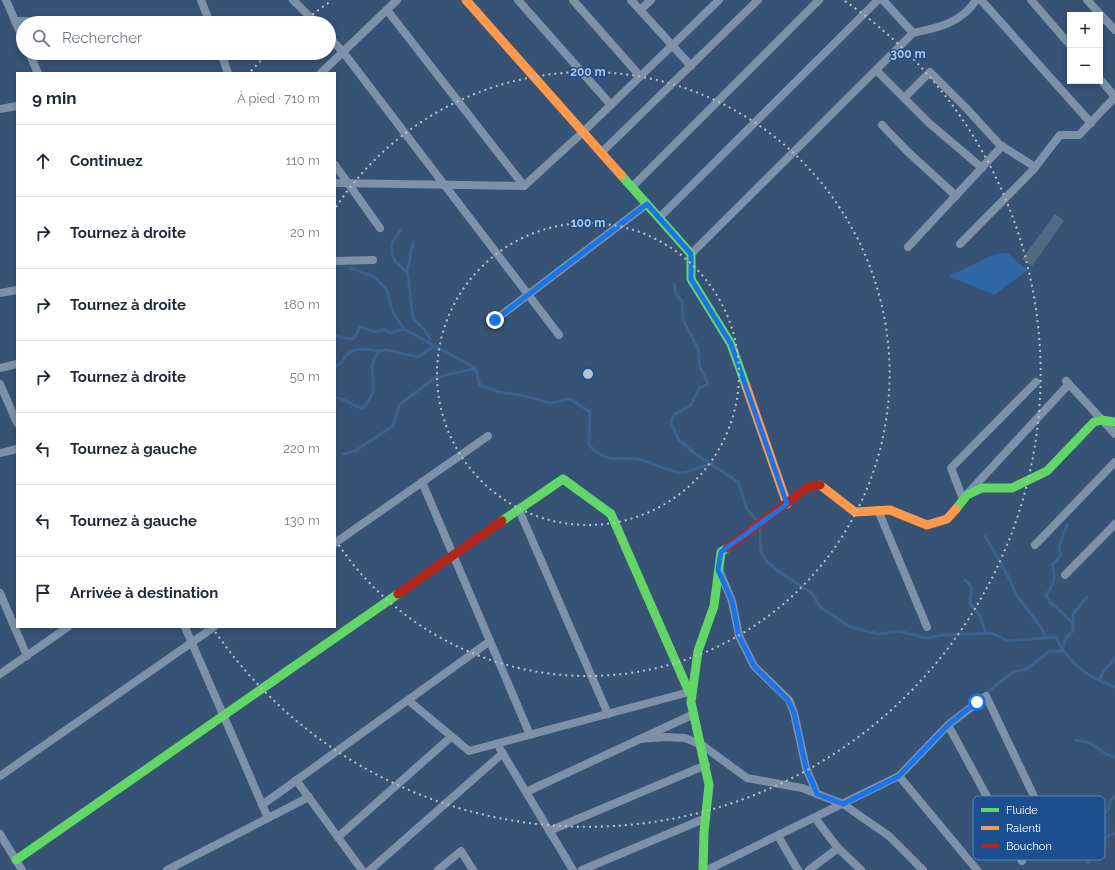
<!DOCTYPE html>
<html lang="fr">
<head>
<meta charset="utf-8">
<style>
	:root { --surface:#fff; --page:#f2f2f3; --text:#1f2937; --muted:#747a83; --line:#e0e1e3 }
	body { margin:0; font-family:Raleway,sans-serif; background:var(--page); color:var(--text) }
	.controls { position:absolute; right:12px; top:12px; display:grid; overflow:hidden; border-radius:0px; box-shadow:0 2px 6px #0003 }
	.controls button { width:36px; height:36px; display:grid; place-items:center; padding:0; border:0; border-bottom:1px solid var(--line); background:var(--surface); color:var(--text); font:20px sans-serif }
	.stop { position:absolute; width:12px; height:12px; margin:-9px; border:3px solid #1a73e8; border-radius:50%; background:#fff }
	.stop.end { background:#1a73e8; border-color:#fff; box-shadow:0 1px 4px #0008 }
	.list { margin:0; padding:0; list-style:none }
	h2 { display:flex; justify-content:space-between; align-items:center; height:52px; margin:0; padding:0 16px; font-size:17px }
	h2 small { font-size:13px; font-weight:400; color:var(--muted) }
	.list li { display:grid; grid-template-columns:26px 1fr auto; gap:12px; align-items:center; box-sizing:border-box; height:72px; padding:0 16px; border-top:1px solid var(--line) }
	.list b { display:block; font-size:15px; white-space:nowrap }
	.list em { font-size:13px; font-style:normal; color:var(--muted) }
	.icon { flex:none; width:22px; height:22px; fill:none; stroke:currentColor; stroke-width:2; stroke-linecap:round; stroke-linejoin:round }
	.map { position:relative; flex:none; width:1115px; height:870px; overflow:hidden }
	.search { position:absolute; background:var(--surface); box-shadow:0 2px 6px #0003; left:16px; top:16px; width:320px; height:44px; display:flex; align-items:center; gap:10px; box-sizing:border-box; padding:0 14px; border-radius:22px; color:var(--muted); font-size:15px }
	.panel { position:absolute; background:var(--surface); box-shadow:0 2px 6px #0003; left:16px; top:72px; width:320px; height:556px; border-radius:0px }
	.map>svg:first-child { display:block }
	.green { fill:#2f66a5 }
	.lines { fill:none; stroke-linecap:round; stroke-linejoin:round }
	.stream { stroke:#3b618d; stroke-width:3 }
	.building { fill:#526984 }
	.street { stroke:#7d92a8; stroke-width:8 }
	.fast { stroke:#63d668; stroke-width:9 }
	.slow { stroke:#ff974d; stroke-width:9 }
	.jam { stroke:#b3261e; stroke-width:9 }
	.route { stroke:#1a73e8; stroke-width:5 }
	.ring { fill:none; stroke:#b9c2ce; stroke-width:2; stroke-dasharray:2 4 }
	.key { fill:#1b4f8f; stroke:#5f84b1; stroke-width:1 }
	.key-label { font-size:11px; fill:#fff }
	.centre { fill:#b9c2ce; stroke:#1b4f8f; stroke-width:2 }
	.ring-label { font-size:12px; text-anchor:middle; font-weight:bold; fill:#b9c2ce; stroke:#1b4f8f; stroke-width:3; stroke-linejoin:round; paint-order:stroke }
</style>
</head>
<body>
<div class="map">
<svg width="1115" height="870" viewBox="0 0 1115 870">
	<rect width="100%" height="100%" fill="#365274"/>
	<polygon class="green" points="1009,253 1017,262 1028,270 994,295 949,276 995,254"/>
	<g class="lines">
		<g class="stream">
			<polyline points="400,230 392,243 392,254 395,261 408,274 413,319 424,329 430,339"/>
			<polyline points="350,268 375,277 387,290 392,311 404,329"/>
			<polyline points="407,273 413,242"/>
			<polyline points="674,284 676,294 682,301 683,320 698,348 700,367 708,384 699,388 691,405 674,415 671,421 673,427 678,439 694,453 738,482 747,509 758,522"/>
			<path d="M335,336L350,339L354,338L360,327L376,332L384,329L390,333L404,329L475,368L480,385L498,392L521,395L550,403L570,399L590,412L589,445C608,466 619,455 641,460C655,463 667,472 683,473C686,473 706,465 712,463"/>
			<path d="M335,367C340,365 341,363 344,358C353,346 367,349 380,351"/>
			<path d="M335,398C346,397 353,408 363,408C367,403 372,397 373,391C375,376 366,365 380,351L386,350L418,357L434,346"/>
			<polyline points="343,454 355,451 393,426 399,405 436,377 473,369"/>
			<path d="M1067,525L1059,547L1061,556L1052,565C1057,578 1054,584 1046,595L1050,602L1073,623"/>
			<path d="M760,527L761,551L767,562L782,574L812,593L820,607L850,627L879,634L899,631L925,638L944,635L992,633L1008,641L1056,637C1067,663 1089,678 1115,687"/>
			<polyline points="985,536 1008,576 1017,596 1041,627 1046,638"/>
			<polyline points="965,580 972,587 970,603 980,616 986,633"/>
			<polyline points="1099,680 1104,671 1115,658"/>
			<polyline points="985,694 1004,679 1014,672 1027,669 1050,651 1062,651 1066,638 1073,631 1073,614 1087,597"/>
			<polyline points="1076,740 1090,743 1108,755 1115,757"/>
			<polyline points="1013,844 1025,834 1065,831 1079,821 1099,820 1108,810 1110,801 1115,796"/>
			<polyline points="1088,863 1087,849 1090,844 1115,833"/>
		</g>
	</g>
	<polygon class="building" points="1055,214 1064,221 1032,266 1022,259"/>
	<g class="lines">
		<g class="street">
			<polyline points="6,0 23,39"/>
			<polyline points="201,0 210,23"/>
			<polyline points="293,0 316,23"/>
			<polyline points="518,0 611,105"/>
			<polyline points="573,0 640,76"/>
			<polyline points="631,0 691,66"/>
			<polyline points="883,0 913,33"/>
			<polyline points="981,0 1091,123"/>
			<polyline points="1031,0 1070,45"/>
			<polyline points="1087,0 1115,30"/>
			<polyline points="387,10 524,186"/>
			<polyline points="640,10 651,0"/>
			<polyline points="15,21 134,23"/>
			<polyline points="329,37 343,52 559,335"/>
			<polyline points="29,53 38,73"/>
			<polyline points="221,53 228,73"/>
			<polyline points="876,70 929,123 982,168"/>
			<polyline points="321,73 397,0"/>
			<polyline points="1100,79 1115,97"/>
			<polyline points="904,98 930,72 967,109 999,144 1035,167"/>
			<polyline points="0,109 17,106"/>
			<polyline points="882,125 907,151 956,196"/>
			<polyline points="601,153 758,0"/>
			<polyline points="335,165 380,228"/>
			<polyline points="335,183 524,186 583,132 719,0"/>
			<polyline points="632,187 819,0"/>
			<polyline points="659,218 878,0"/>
			<polyline points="960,244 1033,170 1060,135 1079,135 1115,97"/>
			<polyline points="908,247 1002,146"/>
			<path d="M691,254L913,33C937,28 962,23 976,0"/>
			<polyline points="335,261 373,260"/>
			<polyline points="0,293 17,290"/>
			<polyline points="495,320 647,204"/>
			<polyline points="0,368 17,364"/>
			<polyline points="1066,381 1115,434"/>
			<polyline points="0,384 17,423"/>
			<polyline points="0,453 17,449"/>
			<polyline points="422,482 530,735"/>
			<polyline points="969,492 1069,384"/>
			<polyline points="963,499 951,468 1036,382"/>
			<polyline points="519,510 608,714"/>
			<polyline points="878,510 927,627"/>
			<polyline points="335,543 488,436"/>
			<polyline points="1035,545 1115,462"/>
			<polyline points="719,570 732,601 739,636 754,666 789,700 794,713 806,768 817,794"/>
			<polyline points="1065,575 1115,524"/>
			<polyline points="0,593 27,656"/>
			<polyline points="185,627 268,818"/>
			<polyline points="0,674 68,627"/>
			<polyline points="408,700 469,751 693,691"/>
			<polyline points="948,725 1022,861"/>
			<polyline points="640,739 665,737 685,738 702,745 747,778 802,788 843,804 889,836 923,870"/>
			<polyline points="500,749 573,870"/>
			<polyline points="0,776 214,627"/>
			<polyline points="899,776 977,870"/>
			<polyline points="296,780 362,870"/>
			<polyline points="526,792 694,714"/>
			<polyline points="262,805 490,641"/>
			<polyline points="815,818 838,848 861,870"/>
			<polyline points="549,831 706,765"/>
			<polyline points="0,834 22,870"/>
			<polyline points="778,836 798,870"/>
			<polyline points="338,837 451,737"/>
			<polyline points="167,870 309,797"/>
			<polyline points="370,870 503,753"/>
			<polyline points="438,870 461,851 473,870"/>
			<polyline points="582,870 706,818"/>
			<polyline points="707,870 899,776 948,725 986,696 1053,836"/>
			<polyline points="809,870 838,848"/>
		</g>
		<g class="fast">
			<polyline points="621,175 691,254 691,279 731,344 746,386"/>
			<polyline points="956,509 967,495 982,488 1012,488 1047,471 1094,422 1102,420 1115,422"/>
			<polyline points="502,521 563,479 611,514 689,692"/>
			<polyline points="16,860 398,594"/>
			<polyline points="703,870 704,832 709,785 691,702 698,651 714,606 721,552 727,548"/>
		</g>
		<g class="slow">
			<polyline points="466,0 621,175"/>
			<polyline points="746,386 787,504"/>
			<polyline points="820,485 855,512 890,510 927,525 947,519 956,509"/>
		</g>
		<g class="jam">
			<polyline points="727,548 808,487 820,485"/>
			<polyline points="398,594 502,521"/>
		</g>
	</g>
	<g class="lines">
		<polyline class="route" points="495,320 647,204 691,254 691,279 731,344 787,504 721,552 718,570 732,601 739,636 754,666 788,700 794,713 806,768 817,794 843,804 899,776 948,725 977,702"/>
	</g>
	<g class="ring">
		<circle cx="588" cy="374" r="151"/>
		<path d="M336 207A302 302 0 1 1 336 541"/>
		<path d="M251 71A453 453 0 0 1 268 54M303 22A453 453 0 0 1 331 1M845 1A453 453 0 1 1 212 627"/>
	</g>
	<rect x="973" y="796" width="132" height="64" rx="6" class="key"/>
	<rect x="981" y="808" width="18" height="4" fill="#63d668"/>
	<rect x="981" y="826" width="18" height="4" fill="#ff974d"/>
	<rect x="981" y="844" width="18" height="4" fill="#b3261e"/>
	<g class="key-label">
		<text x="1006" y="814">Fluide</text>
		<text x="1006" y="832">Ralenti</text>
		<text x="1006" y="850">Bouchon</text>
	</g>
	<circle cx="588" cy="374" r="6" class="centre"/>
	<g class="ring-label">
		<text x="908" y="58">300 m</text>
		<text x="588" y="76">200 m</text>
		<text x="588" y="227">100 m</text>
	</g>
</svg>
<div class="controls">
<button>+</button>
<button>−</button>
</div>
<div class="stop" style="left:977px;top:702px"></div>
<div class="stop end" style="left:495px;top:320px"></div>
<div class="search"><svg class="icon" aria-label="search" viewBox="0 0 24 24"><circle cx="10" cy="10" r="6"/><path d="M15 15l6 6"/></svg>Rechercher</div>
<section class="panel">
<h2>9 min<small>À pied · 710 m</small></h2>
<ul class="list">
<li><svg class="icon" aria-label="ahead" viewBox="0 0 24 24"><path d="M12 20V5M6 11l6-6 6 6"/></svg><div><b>Continuez</b></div><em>110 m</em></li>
<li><svg class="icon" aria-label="right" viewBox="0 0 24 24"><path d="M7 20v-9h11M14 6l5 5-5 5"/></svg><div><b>Tournez à droite</b></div><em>20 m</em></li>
<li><svg class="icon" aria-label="right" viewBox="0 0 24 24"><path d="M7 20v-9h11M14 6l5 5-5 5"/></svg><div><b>Tournez à droite</b></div><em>180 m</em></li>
<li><svg class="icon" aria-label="right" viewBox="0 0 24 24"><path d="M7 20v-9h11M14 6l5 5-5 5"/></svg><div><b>Tournez à droite</b></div><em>50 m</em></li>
<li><svg class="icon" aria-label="left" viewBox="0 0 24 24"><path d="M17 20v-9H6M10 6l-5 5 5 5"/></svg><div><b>Tournez à gauche</b></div><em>220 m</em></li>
<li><svg class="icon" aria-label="left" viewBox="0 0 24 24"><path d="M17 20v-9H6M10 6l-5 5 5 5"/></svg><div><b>Tournez à gauche</b></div><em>130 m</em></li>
<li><svg class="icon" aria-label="arrive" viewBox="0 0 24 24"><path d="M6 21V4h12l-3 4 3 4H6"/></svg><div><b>Arrivée à destination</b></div></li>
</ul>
</section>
</div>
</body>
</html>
